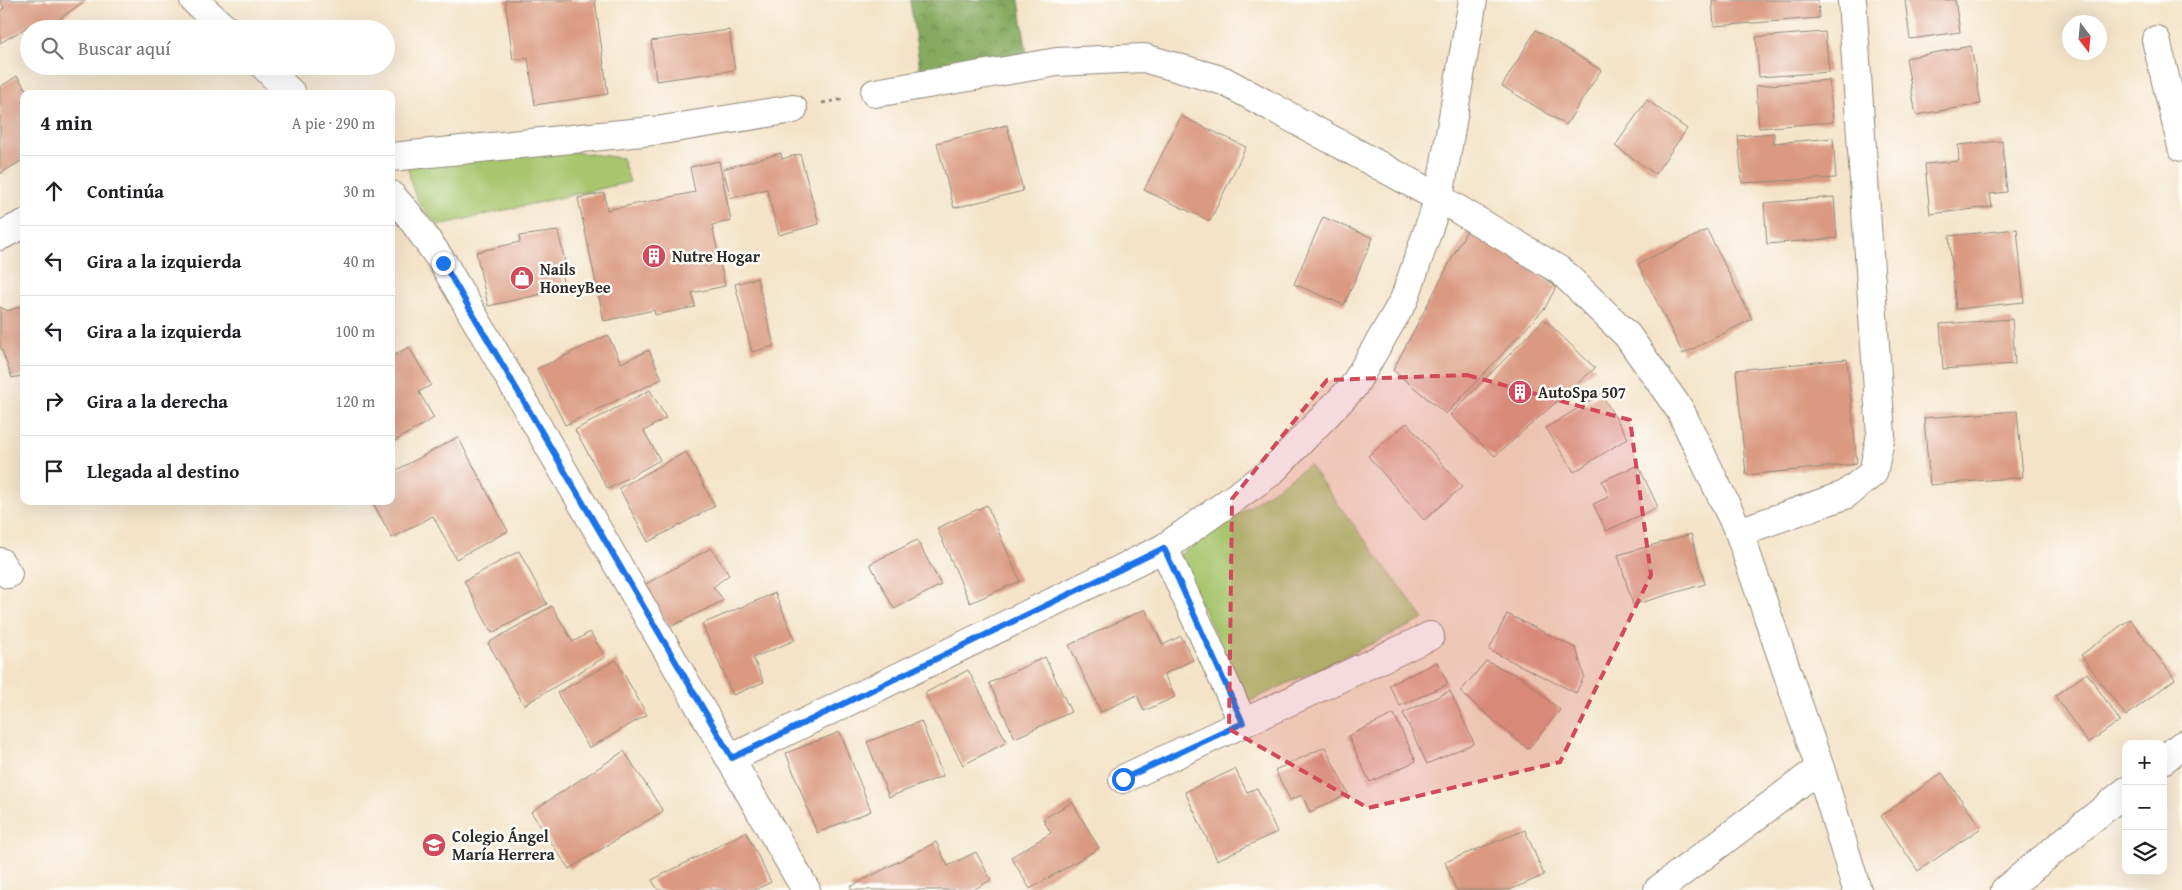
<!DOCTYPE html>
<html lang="es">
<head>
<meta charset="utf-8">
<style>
	:root { --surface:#fff; --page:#f6f6f6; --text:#202124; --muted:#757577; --line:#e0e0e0 }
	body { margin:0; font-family:"Gentium Book Plus",serif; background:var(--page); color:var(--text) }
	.controls { position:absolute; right:15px; bottom:15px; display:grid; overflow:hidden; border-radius:10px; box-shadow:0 5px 20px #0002 }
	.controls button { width:45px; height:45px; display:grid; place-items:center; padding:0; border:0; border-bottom:1px solid var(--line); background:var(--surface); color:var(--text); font:25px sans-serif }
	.compass { position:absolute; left:2062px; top:15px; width:45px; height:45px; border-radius:50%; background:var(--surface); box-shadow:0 5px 20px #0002; rotate:164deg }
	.stop { position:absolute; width:15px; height:15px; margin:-11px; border:4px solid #1a73e8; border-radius:50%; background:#fff }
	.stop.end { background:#1a73e8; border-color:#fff; box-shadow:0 1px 5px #0008 }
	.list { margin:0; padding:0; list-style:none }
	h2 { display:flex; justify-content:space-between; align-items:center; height:65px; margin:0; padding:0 20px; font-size:21px }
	h2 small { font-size:16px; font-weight:400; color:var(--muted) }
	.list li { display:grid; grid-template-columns:32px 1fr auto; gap:15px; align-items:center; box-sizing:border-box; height:70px; padding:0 20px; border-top:1px solid var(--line) }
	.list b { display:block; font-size:19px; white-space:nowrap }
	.list em { font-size:16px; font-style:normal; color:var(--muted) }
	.icon { flex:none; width:28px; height:28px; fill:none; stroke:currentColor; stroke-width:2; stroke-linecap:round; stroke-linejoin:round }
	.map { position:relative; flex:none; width:2182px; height:890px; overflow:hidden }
	.search { position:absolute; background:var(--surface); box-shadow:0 5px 20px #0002; left:20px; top:20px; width:375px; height:55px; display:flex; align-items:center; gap:12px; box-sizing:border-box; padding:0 18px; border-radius:28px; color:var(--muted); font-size:19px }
	.panel { position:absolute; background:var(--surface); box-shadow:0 5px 20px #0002; left:20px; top:90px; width:375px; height:415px; border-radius:10px }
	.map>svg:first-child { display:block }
	.grass { fill:#a8c66e; stroke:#6a784c }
	.forest { fill:url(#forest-crowns); stroke:#586b46 }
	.building { fill:#da9980 }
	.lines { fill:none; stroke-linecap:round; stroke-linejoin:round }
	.minor-casing { stroke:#90877a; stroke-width:30 }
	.path { stroke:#90877a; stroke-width:3; stroke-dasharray:4 4; stroke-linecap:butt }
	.minor { stroke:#fff; stroke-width:28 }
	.route { stroke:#1a73e8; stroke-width:6 }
	.marked { fill:#d1495b; fill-opacity:0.2; stroke:#d1495b; stroke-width:4; stroke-dasharray:10 6; stroke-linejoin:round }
	.labels { text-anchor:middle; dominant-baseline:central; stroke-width:5; stroke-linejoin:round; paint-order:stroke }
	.poi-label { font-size:16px; font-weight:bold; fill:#2b2b2b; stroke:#fdfcf7; text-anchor:start }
</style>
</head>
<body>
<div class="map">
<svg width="2182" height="890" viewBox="0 0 2182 890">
	<defs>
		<pattern id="forest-crowns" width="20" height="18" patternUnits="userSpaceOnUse" patternTransform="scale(1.25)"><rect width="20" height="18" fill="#86ab61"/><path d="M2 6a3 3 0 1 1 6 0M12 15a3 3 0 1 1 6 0" fill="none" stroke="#6e8b50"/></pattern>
	</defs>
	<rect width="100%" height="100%" fill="#fdfcf7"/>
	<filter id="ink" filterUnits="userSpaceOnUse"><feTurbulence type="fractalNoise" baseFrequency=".02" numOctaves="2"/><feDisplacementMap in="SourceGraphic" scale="10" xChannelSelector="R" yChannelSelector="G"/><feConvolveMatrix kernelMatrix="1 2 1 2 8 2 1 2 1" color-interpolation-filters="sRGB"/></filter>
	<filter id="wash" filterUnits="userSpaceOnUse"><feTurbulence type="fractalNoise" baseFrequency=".0096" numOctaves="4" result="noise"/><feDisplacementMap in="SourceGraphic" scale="20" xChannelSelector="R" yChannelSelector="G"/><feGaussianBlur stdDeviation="1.12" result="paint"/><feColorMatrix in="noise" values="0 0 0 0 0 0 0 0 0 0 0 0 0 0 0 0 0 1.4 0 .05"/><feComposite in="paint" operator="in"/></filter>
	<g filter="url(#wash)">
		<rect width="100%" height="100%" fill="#f4e3c8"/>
		<g class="grass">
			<path d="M558,150L622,158L630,182L439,225C418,208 408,186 408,159Z"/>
			<polygon points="1309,465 1424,619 1248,702 1178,556"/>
		</g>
		<polygon class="forest" points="910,0 1019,0 1027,55 921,76"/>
		<g id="blocks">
			<g class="building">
				<polygon points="0,0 86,0 45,29 31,29 29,26 0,43 0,11 4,8"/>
				<polygon points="505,0 595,0 608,94 535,105 528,58 513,60"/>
				<polygon points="1712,0 1818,0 1819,18 1714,26"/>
				<polygon points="1905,0 1955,0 1960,32 1910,39"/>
				<polygon points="729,30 735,70 656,81 651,41"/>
				<polygon points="1536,30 1601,70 1566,125 1502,86"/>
				<polygon points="1825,32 1829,72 1759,77 1756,37"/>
				<polygon points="1971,46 1981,104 1916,115 1906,58"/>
				<polygon points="17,76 29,94 24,94 24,159 0,174 0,87"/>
				<polygon points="1829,80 1833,122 1759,128 1756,86"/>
				<polygon points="1647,100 1687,129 1655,174 1615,146"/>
				<polygon points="1181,116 1246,147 1210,221 1144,190"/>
				<polygon points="1007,125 1023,191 954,208 937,143"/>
				<polygon points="1774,133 1774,143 1833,138 1836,178 1742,183 1738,136"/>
				<polygon points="2002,141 2007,192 1990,194 1992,207 1930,214 1925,164 1959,161 1958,145"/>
				<polygon points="781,153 782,159 800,154 819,224 779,235 767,189 731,198 723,169"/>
				<polygon points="719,161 731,221 712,225 725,286 692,293 695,307 655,315 654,310 604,321 578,198 604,193 607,210 695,192 690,167"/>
				<polygon points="1834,197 1837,238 1767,244 1764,203"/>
				<polygon points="1323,217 1373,238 1344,305 1294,284"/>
				<polygon points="1468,228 1526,264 1556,287 1545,308 1446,414 1393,370"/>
				<polygon points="2017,229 2024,302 1956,309 1949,236"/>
				<polygon points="1707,230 1752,319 1683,354 1638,264"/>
				<polygon points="558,231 566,266 560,268 565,289 488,306 476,252 520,242 519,236"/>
				<polygon points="757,278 774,346 752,352 735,284"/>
				<polygon points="24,305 24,375 12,378 0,345 0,307 8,311"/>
				<polygon points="1544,319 1595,368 1495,456 1450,415"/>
				<polygon points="2012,319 2015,364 1943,369 1940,324"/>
				<polygon points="608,335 621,363 649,350 662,379 565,425 537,369"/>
				<polygon points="409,347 431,385 419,392 434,418 391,443 391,357"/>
				<polygon points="1847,359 1857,464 1746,475 1736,370"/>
				<polygon points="650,390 666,418 644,431 660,460 608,489 575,430"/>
				<polygon points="1601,394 1628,438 1574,472 1546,428"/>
				<polygon points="2017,411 2023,477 1930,485 1924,418"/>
				<polygon points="1407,423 1462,487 1424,520 1368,456"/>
				<polygon points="458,437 508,531 456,559 433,516 392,538 372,501 391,501 391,473"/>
				<polygon points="686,452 715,506 648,542 619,488"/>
				<polygon points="1638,465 1658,507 1606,531 1593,504 1609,497 1602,481"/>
				<polygon points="987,505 1020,581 970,603 937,528"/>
				<polygon points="1691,534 1705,584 1633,605 1618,555"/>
				<polygon points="917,540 941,585 894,609 870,564"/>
				<polygon points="711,548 729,575 713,587 724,600 670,627 644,585"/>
				<polygon points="519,551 547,604 492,633 464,581"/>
				<polygon points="775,593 795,640 753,658 764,682 733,695 702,624"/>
				<polygon points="552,606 573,642 590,632 605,657 524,705 488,643"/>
				<polygon points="1145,609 1163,645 1181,636 1193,660 1164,674 1175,697 1144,711 1137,695 1101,712 1069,645"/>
				<polygon points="1507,614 1576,648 1584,676 1576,693 1489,650"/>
				<polygon points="2130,619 2175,679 2126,716 2081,655"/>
				<polygon points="1045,657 1071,712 1015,738 989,683"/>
				<polygon points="616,660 647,715 589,748 557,693"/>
				<polygon points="1486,661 1523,678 1560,710 1528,749 1460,692"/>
				<polygon points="1437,662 1448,684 1400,706 1389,685"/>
				<polygon points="968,670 1007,742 963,765 925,693"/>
				<polygon points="2087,673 2120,721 2088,743 2055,696"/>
				<polygon points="1450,691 1474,743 1427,764 1403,713"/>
				<polygon points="1394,714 1416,761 1370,782 1348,736"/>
				<polygon points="921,721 943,776 889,797 867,742"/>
				<polygon points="840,732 871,811 817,833 786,753"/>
				<polygon points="1325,747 1348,794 1310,812 1302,795 1290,800 1275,770"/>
				<polygon points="624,751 663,811 569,869 531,812"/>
				<polygon points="1235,769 1247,792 1257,788 1277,832 1217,860 1185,792"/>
				<polygon points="1942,773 1981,828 1918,871 1881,816"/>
				<polygon points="1072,802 1099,848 1030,889 1011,857 1051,833 1043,819"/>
				<polygon points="1525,830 1544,875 1510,890 1456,890 1445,862"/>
				<polygon points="746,832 771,882 755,890 658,890 652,880"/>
				<polygon points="936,842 948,866 976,852 991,880 973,890 852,890 850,887"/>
			</g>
		</g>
	</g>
	<g filter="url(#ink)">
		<use href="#blocks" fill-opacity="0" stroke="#90877a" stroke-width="1"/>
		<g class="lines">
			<g class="minor-casing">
				<g id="minor">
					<polyline points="194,0 225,29"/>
					<polyline points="2156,40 2182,147"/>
					<polyline points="264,66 292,94"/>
					<polyline points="875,93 1057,62 1144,58 1224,81 1439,198 1561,271 1627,335 1680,410 1739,532 1820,768 1857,890"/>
					<polyline points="391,157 662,130 793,109"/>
					<polyline points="391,195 409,215 443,263 806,890"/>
					<polyline points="0,236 24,224"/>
					<polyline points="1739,532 1845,495 1873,473 1881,435 1852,0"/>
					<polyline points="1164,548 1243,723"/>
					<polyline points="0,562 8,574"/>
					<polyline points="732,758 1164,548 1271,472 1353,387 1404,300 1439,198 1473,0"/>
					<polyline points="2163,760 2182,745"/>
					<polyline points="1123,779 1430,636"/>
					<polyline points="1658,890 1820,768"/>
					<polyline points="2005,890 2126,791"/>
				</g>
			</g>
			<polyline class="path" points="822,103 845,99"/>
			<use href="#minor" class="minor"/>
		</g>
	</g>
	<g class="lines" filter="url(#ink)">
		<polyline class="route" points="443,263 732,758 1164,548 1243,723 1123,779"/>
	</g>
	<path class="marked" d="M1467,375L1630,420L1651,575L1560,762L1368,808L1229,729L1232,499L1327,380Z"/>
	<defs>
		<g id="building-disc" transform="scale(1.25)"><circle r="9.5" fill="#d1495b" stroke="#fdfcf7"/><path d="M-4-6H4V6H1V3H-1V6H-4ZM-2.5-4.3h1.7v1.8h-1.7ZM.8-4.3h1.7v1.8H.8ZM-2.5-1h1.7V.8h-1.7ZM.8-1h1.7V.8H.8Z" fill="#fff"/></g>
		<g id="shop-disc" transform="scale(1.25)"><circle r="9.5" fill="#d1495b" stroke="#fdfcf7"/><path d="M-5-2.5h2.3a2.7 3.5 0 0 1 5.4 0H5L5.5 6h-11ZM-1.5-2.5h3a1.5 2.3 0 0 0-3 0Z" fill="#fff"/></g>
		<g id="school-disc" transform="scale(1.25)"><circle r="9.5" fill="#d1495b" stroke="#fdfcf7"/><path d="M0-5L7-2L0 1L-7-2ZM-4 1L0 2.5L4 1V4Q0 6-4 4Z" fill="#fff"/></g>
	</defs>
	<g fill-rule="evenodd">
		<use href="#building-disc" x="654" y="256"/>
		<use href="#shop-disc" x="522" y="278"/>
		<use href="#building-disc" x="1520" y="392"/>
		<use href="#school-disc" x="434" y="845"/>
	</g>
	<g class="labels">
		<g class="poi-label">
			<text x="672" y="256">Nutre Hogar</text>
			<text x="540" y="269">Nails<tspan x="540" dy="18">HoneyBee</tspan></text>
			<text x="1538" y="392">AutoSpa 507</text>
			<text x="452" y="836">Colegio Ángel<tspan x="452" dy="18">María Herrera</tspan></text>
		</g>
	</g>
</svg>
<div class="controls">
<button>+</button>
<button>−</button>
<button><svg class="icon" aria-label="layers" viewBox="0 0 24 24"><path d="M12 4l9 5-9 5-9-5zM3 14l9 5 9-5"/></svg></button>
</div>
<svg class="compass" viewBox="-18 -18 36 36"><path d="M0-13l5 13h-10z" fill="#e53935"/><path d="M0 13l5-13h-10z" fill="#757577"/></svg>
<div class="stop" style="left:1123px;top:779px"></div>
<div class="stop end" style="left:443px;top:263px"></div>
<div class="search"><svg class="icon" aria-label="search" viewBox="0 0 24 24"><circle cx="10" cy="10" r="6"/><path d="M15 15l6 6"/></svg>Buscar aquí</div>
<section class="panel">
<h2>4 min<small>A pie · 290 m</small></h2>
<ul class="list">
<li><svg class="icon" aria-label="ahead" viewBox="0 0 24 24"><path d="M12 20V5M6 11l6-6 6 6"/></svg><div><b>Continúa</b></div><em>30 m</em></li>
<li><svg class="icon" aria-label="left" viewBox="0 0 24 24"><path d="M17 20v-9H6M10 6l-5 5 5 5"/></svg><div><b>Gira a la izquierda</b></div><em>40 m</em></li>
<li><svg class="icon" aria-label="left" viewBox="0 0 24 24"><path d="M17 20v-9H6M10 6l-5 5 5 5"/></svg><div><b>Gira a la izquierda</b></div><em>100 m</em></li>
<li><svg class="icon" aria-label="right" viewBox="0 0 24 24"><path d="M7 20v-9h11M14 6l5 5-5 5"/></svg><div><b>Gira a la derecha</b></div><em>120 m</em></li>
<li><svg class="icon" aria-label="arrive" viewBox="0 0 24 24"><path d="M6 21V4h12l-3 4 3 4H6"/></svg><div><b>Llegada al destino</b></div></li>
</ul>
</section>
</div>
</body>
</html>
